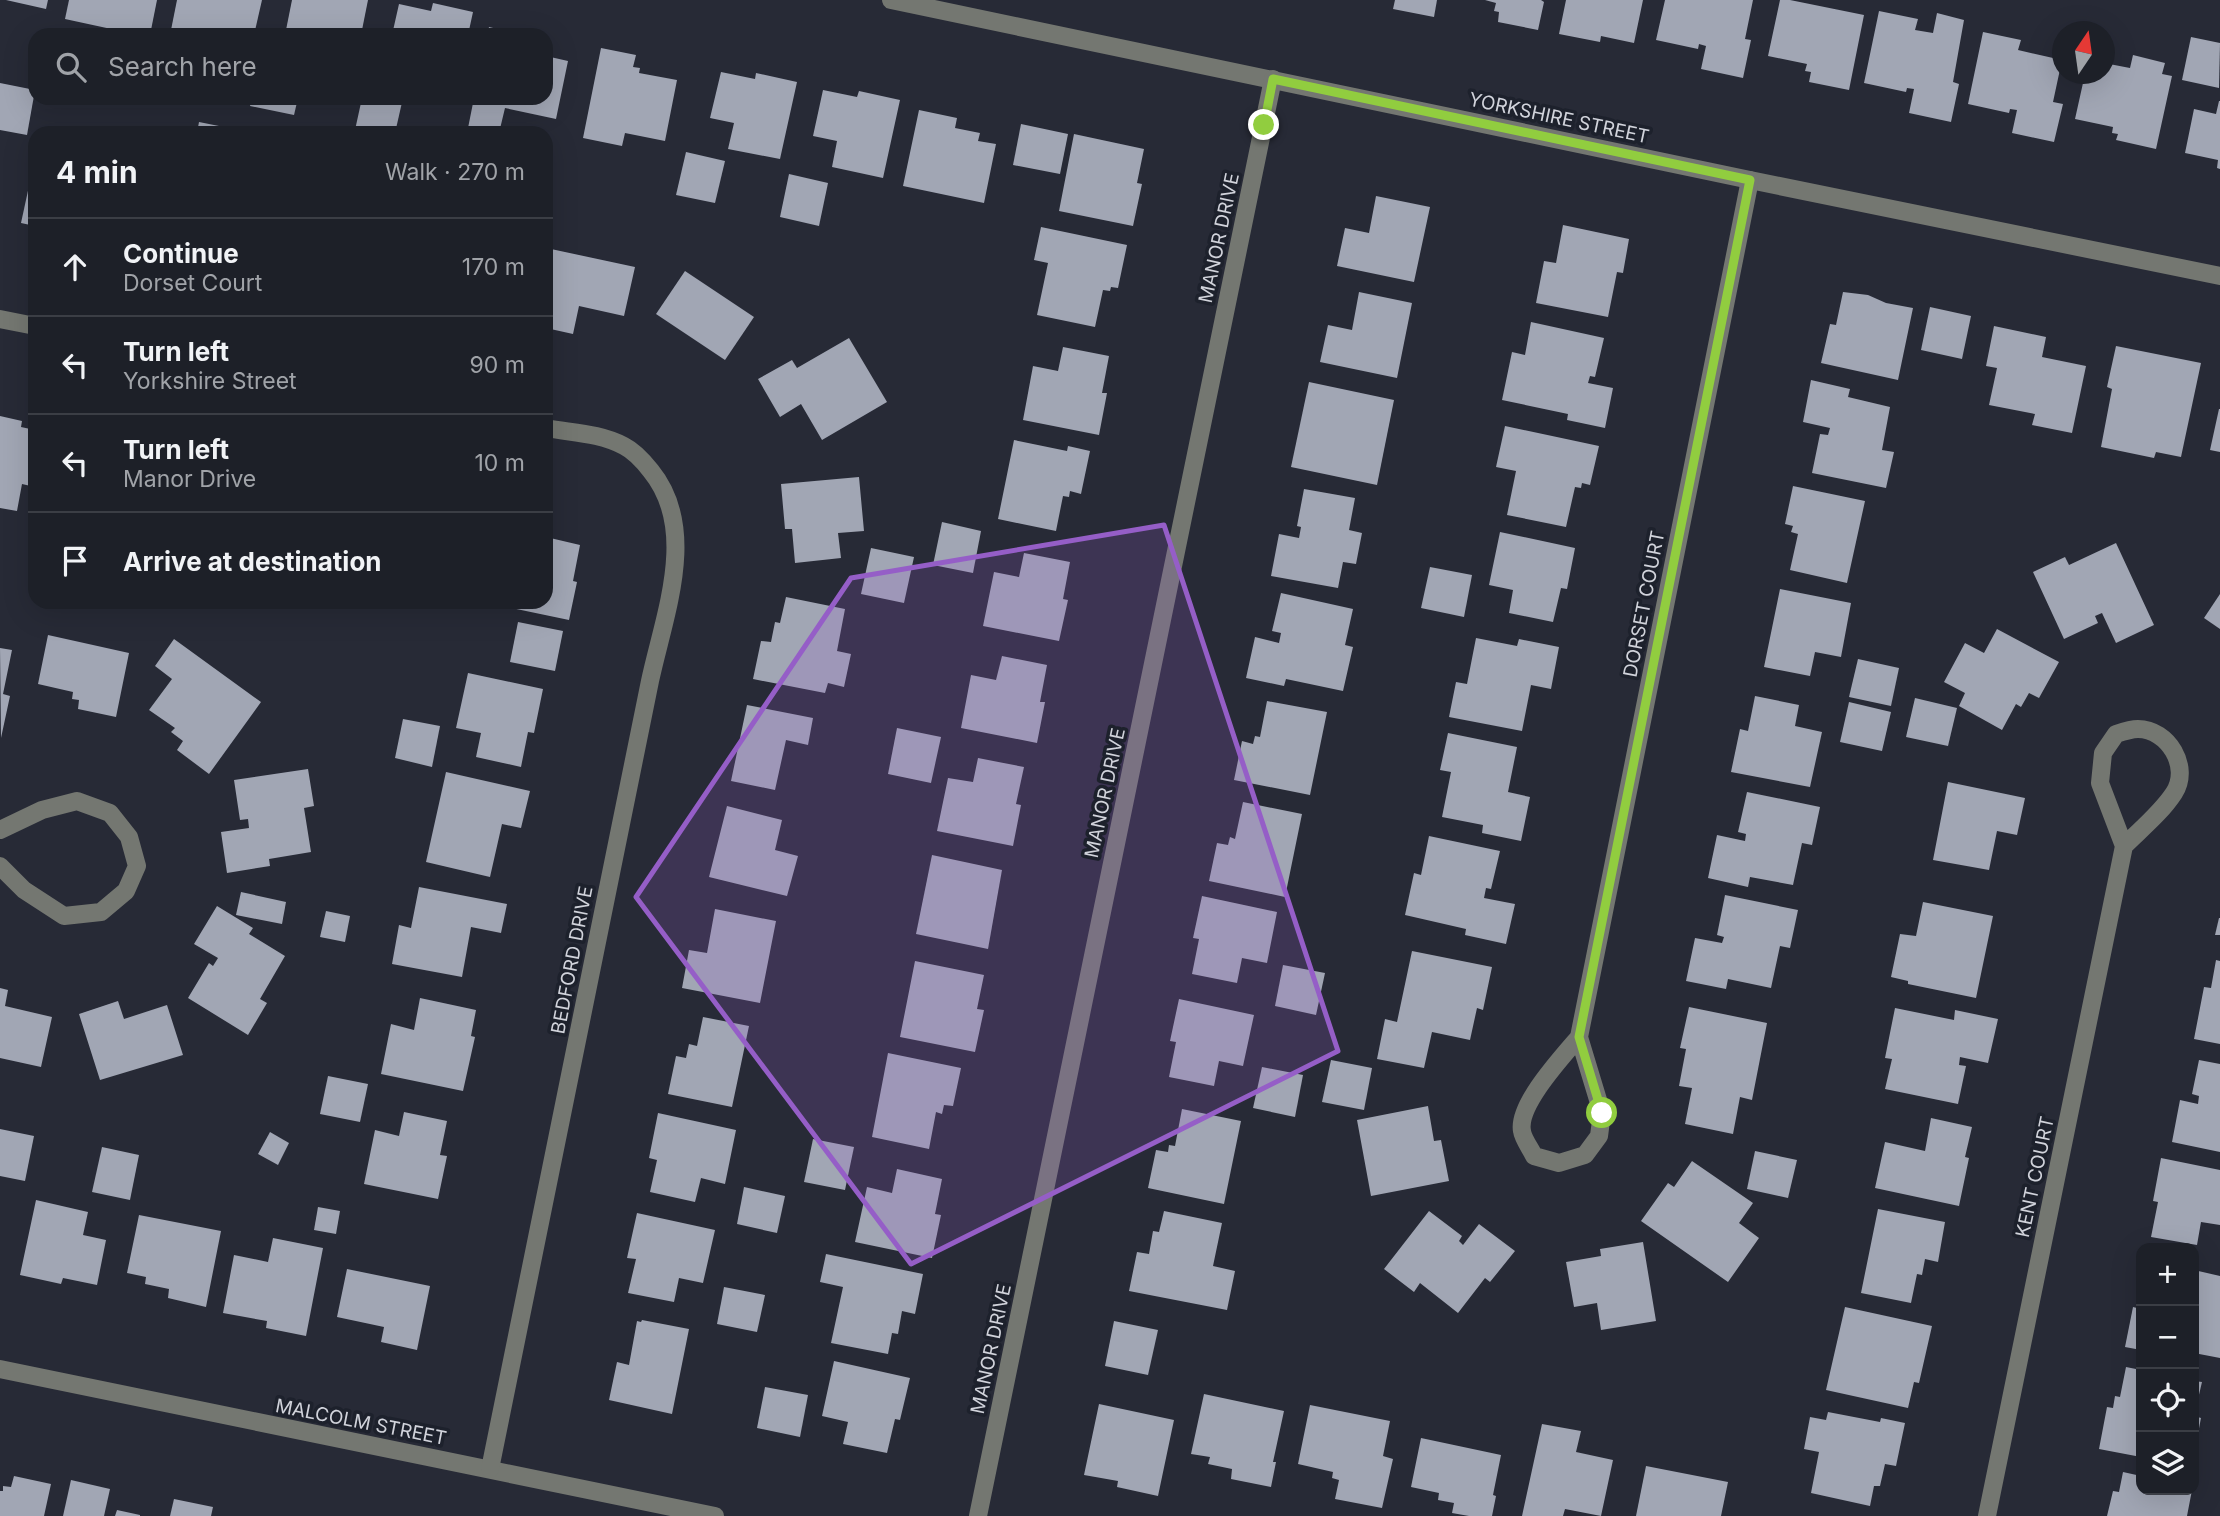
<!DOCTYPE html>
<html lang="en">
<head>
<meta charset="utf-8">
<style>
	:root { --surface:#1d2028; --page:#2a2d34; --text:#f1f3f6; --muted:#a0a3a8; --line:#3b3e45 }
	body { margin:0; font-family:Inter,sans-serif; background:var(--page); color:var(--text) }
	.controls { position:absolute; right:21px; bottom:21px; display:grid; overflow:hidden; border-radius:14px; box-shadow:0 7px 28px #0002 }
	.controls button { width:63px; height:63px; display:grid; place-items:center; padding:0; border:0; border-bottom:2px solid var(--line); background:var(--surface); color:var(--text); font:35px sans-serif }
	.compass { position:absolute; left:2052px; top:21px; width:63px; height:63px; border-radius:50%; background:var(--surface); box-shadow:0 7px 28px #0002; rotate:13deg }
	.stop { position:absolute; width:21px; height:21px; margin:-16px; border:5px solid #91cd3f; border-radius:50%; background:#fff }
	.stop.end { background:#91cd3f; border-color:#fff; box-shadow:0 2px 7px #0008 }
	.list { margin:0; padding:0; list-style:none }
	h2 { display:flex; justify-content:space-between; align-items:center; height:91px; margin:0; padding:0 28px; font-size:30px }
	h2 small { font-size:23px; font-weight:400; color:var(--muted) }
	.list li { display:grid; grid-template-columns:46px 1fr auto; gap:21px; align-items:center; box-sizing:border-box; height:98px; padding:0 28px; border-top:2px solid var(--line) }
	.list b { display:block; font-size:26px; white-space:nowrap }
	.list p { margin:0; font-size:23px; white-space:nowrap; color:var(--muted) }
	.list em { font-size:23px; font-style:normal; color:var(--muted) }
	.icon { flex:none; width:38px; height:38px; fill:none; stroke:currentColor; stroke-width:2; stroke-linecap:round; stroke-linejoin:round }
	.map { position:relative; flex:none; width:2220px; height:1516px; overflow:hidden }
	.search { position:absolute; background:var(--surface); box-shadow:0 7px 28px #0002; left:28px; top:28px; width:525px; height:77px; display:flex; align-items:center; gap:18px; box-sizing:border-box; padding:0 24px; border-radius:21px; color:var(--muted); font-size:26px }
	.panel { position:absolute; background:var(--surface); box-shadow:0 7px 28px #0002; left:28px; top:126px; width:525px; height:483px; border-radius:21px }
	.map>svg:first-child { display:block }
	.building { fill:#a1a6b4 }
	.lines { fill:none; stroke-linecap:round; stroke-linejoin:round }
	.minor { stroke:#747771; stroke-width:18 }
	.route { stroke:#91cd3f; stroke-width:9 }
	.marked { fill:#955ec7; fill-opacity:0.2; stroke:#955ec7; stroke-width:5; stroke-linejoin:round }
	.labels { text-anchor:middle; dominant-baseline:central; stroke-width:7; stroke-linejoin:round; paint-order:stroke }
	.street-label { font-size:19px; fill:#d1d3db; stroke:#1d212c }
</style>
</head>
<body>
<div class="map">
<svg width="2220" height="1516" viewBox="0 0 2220 1516">
	<rect width="100%" height="100%" fill="#272a36"/>
	<g class="building">
		<polygon points="6,0 48,0 46,9"/>
		<polygon points="69,0 157,0 150,35 139,35 65,19"/>
		<polygon points="177,0 262,0 254,35 170,35"/>
		<polygon points="292,0 368,0 361,35 285,35"/>
		<polygon points="1395,0 1437,0 1434,17 1393,9"/>
		<polygon points="1485,0 1541,0 1544,2 1538,30 1498,22 1499,12 1494,11 1496,3"/>
		<polygon points="1566,0 1643,0 1634,43 1601,36 1600,42 1559,34"/>
		<polygon points="1665,0 1753,0 1745,39 1751,40 1743,78 1701,69 1706,46 1699,44 1698,49 1656,40"/>
		<polygon points="1780,0 1790,0 1864,15 1849,90 1809,82 1811,72 1805,71 1807,64 1768,56"/>
		<polygon points="433,3 473,12 468,35 392,35 399,4 431,11"/>
		<polygon points="1879,11 1918,19 1915,30 1933,33 1937,13 1964,20 1953,82 1959,84 1951,122 1909,113 1914,89 1907,88 1906,92 1864,83"/>
		<polygon points="489,27 518,34 518,35 487,35"/>
		<polygon points="1983,32 2021,40 2018,50 2062,60 2053,102 2063,104 2054,142 2012,133 2017,110 2010,109 2009,113 1968,104"/>
		<polygon points="2191,37 2220,43 2219,88 2182,80"/>
		<polygon points="601,48 636,55 633,67 640,68 639,73 677,80 665,141 625,133 622,146 583,138"/>
		<polygon points="2133,55 2165,63 2162,74 2172,76 2156,149 2116,140 2118,134 2112,133 2113,127 2075,119 2085,74 2104,74 2104,63 2130,68"/>
		<polygon points="546,56 568,61 556,119 505,108 499,133 468,128 474,98 546,98"/>
		<polygon points="721,72 755,79 756,73 797,82 780,159 728,149 734,123 710,118"/>
		<polygon points="0,83 35,90 27,135 0,130"/>
		<polygon points="823,90 857,97 859,91 900,100 883,178 832,167 837,141 813,136"/>
		<polygon points="252,98 298,98 294,115 250,106"/>
		<polygon points="362,98 403,98 395,133 370,133 355,130"/>
		<polygon points="2219,101 2220,101 2220,169 2217,168 2218,160 2185,153 2194,109 2216,114"/>
		<polygon points="919,110 957,118 955,128 980,133 978,141 996,144 984,203 903,186"/>
		<polygon points="199,122 239,130 238,133 197,133"/>
		<polygon points="1021,124 1068,134 1060,174 1013,165"/>
		<polygon points="1074,134 1144,149 1137,183 1142,184 1133,226 1059,211"/>
		<polygon points="686,152 725,161 715,203 676,195"/>
		<polygon points="34,163 35,164 35,226 21,223"/>
		<polygon points="789,174 828,183 819,226 780,217"/>
		<polygon points="1376,196 1430,207 1414,282 1337,266 1345,228 1369,233"/>
		<polygon points="1563,225 1629,239 1623,273 1617,272 1608,317 1536,303 1544,261 1556,263"/>
		<polygon points="1041,227 1127,245 1118,288 1111,287 1110,291 1103,290 1095,327 1037,315 1048,263 1034,260"/>
		<polygon points="551,249 635,267 624,316 579,306 573,334 546,328 546,271"/>
		<polygon points="685,271 754,317 725,360 656,314"/>
		<polygon points="1359,292 1412,303 1397,378 1320,362 1328,325 1352,330"/>
		<polygon points="1843,292 1868,295 1886,303 1913,308 1898,380 1821,363 1830,324 1836,325"/>
		<polygon points="1930,307 1971,316 1962,359 1921,350"/>
		<polygon points="1531,322 1604,338 1595,377 1590,376 1588,383 1613,388 1605,428 1567,420 1568,414 1502,400 1512,352 1525,355"/>
		<polygon points="1994,326 2046,337 2042,357 2086,366 2072,433 2032,425 2035,414 1989,405 1997,368 1986,366"/>
		<polygon points="849,338 887,402 822,440 801,404 780,417 758,379 792,360 797,368"/>
		<polygon points="2116,346 2201,363 2181,457 2156,452 2154,458 2101,447 2112,389 2107,387"/>
		<polygon points="1063,347 1109,356 1102,393 1107,393 1099,435 1023,420 1033,366 1058,371"/>
		<polygon points="1811,380 1850,389 1848,397 1890,407 1882,450 1894,452 1886,488 1812,473 1820,434 1828,435 1830,428 1803,422"/>
		<polygon points="1309,382 1394,400 1377,485 1291,467"/>
		<polygon points="2219,409 2220,409 2220,452 2210,450"/>
		<polygon points="0,416 22,421 21,427 35,430 35,487 22,484 17,511 0,508"/>
		<polygon points="1505,426 1599,446 1590,485 1582,483 1581,488 1575,487 1566,527 1507,515 1516,471 1496,467"/>
		<polygon points="1014,440 1067,451 1068,446 1090,451 1081,494 1070,491 1069,497 1063,496 1056,531 998,519"/>
		<polygon points="859,477 864,531 838,533 841,558 795,563 792,529 785,529 781,484"/>
		<polygon points="1793,486 1865,501 1847,583 1790,570 1798,534 1791,532 1793,526 1785,524"/>
		<polygon points="1304,489 1355,498 1349,530 1362,533 1356,564 1343,562 1338,588 1271,576 1279,534 1299,538 1301,527 1297,526"/>
		<polygon points="942,522 981,531 973,573 933,565"/>
		<polygon points="1500,532 1575,548 1567,589 1561,588 1553,622 1509,613 1513,590 1489,585"/>
		<polygon points="546,537 580,545 573,581 577,582 569,620 487,603 546,602"/>
		<polygon points="2116,543 2154,625 2116,643 2102,613 2095,616 2098,623 2064,639 2033,572 2065,557 2069,565"/>
		<polygon points="871,548 914,557 904,603 861,594"/>
		<polygon points="1024,553 1070,562 1063,599 1068,600 1059,641 983,626 994,572 1019,577"/>
		<polygon points="1430,567 1472,575 1464,617 1421,608"/>
		<polygon points="1780,589 1851,603 1841,657 1815,652 1810,676 1764,667"/>
		<polygon points="1281,593 1353,609 1345,645 1353,647 1343,691 1286,679 1284,686 1246,678 1255,637 1279,643 1281,633 1272,631"/>
		<polygon points="2220,594 2220,629 2204,618"/>
		<polygon points="786,597 845,609 837,651 851,654 844,687 828,683 825,693 753,679 761,641 771,642 775,622 780,623"/>
		<polygon points="518,622 563,631 555,671 510,662"/>
		<polygon points="1997,629 2059,662 2039,698 2029,693 2021,707 2016,704 2002,730 1959,706 1965,693 1944,682 1965,643 1984,653"/>
		<polygon points="48,635 129,653 116,717 78,709 79,700 72,699 73,692 38,684"/>
		<polygon points="1476,638 1517,646 1519,639 1559,647 1551,689 1531,685 1522,731 1449,717 1456,682 1467,684"/>
		<polygon points="174,639 261,702 209,774 177,750 183,741 171,732 175,728 149,710 172,679 155,666"/>
		<polygon points="0,648 12,650 3,694 10,696 1,738"/>
		<polygon points="1002,656 1047,665 1040,702 1045,702 1037,743 961,728 971,675 996,680"/>
		<polygon points="1858,659 1899,668 1891,706 1849,697"/>
		<polygon points="468,673 543,689 534,733 528,732 521,767 476,757 481,733 456,728"/>
		<polygon points="1755,696 1799,705 1795,726 1822,732 1810,787 1731,772 1740,729 1748,731"/>
		<polygon points="1915,698 1957,708 1948,746 1906,737"/>
		<polygon points="1267,701 1327,712 1310,795 1234,780 1242,741 1253,744 1255,736 1260,737"/>
		<polygon points="1849,702 1891,712 1882,751 1840,742"/>
		<polygon points="747,705 813,718 808,745 786,740 775,790 731,781"/>
		<polygon points="403,719 440,726 432,767 395,758"/>
		<polygon points="897,728 941,737 931,783 888,774"/>
		<polygon points="1448,733 1517,747 1508,792 1530,797 1521,841 1482,833 1483,825 1442,817 1451,772 1440,770"/>
		<polygon points="978,758 1024,767 1016,804 1021,805 1013,846 937,831 948,778 973,782"/>
		<polygon points="308,769 314,806 304,808 311,852 269,859 270,866 227,873 221,832 249,828 248,819 240,820 234,780"/>
		<polygon points="446,772 530,791 521,828 502,824 490,877 426,862"/>
		<polygon points="1948,782 2025,798 2017,835 1997,831 1989,870 1933,860"/>
		<polygon points="1747,792 1820,807 1812,845 1802,843 1793,885 1750,877 1748,887 1708,878 1717,835 1745,841 1746,834 1738,832"/>
		<polygon points="1243,802 1302,814 1285,897 1209,881 1217,843 1228,845 1230,837 1235,839"/>
		<polygon points="727,806 782,820 775,850 798,856 787,896 709,877"/>
		<polygon points="1429,836 1500,851 1491,889 1486,888 1484,898 1515,904 1506,944 1465,935 1466,929 1405,915 1414,873 1421,875"/>
		<polygon points="932,855 1002,870 988,949 916,934"/>
		<polygon points="419,887 507,904 501,933 471,927 462,977 392,964 399,925 411,928"/>
		<polygon points="241,892 286,902 282,924 236,915"/>
		<polygon points="1725,895 1798,910 1790,948 1780,946 1771,988 1728,979 1726,989 1686,981 1695,938 1722,943 1724,937 1717,935"/>
		<polygon points="1202,896 1277,912 1267,963 1242,958 1237,983 1192,974 1199,939 1193,938"/>
		<polygon points="1923,902 1993,916 1976,998 1908,984 1908,981 1891,977 1900,934 1916,936"/>
		<polygon points="217,906 253,928 249,934 285,956 260,999 267,1003 248,1035 188,998 209,963 213,966 218,958 194,944"/>
		<polygon points="715,909 776,921 760,1003 682,988 689,950 707,953"/>
		<polygon points="326,911 350,916 345,942 320,937"/>
		<polygon points="2219,918 2220,918 2220,935 2215,935"/>
		<polygon points="1412,951 1492,967 1483,1010 1477,1008 1470,1040 1432,1032 1424,1068 1377,1059 1385,1019 1397,1022"/>
		<polygon points="2216,960 2220,961 2220,1044 2194,1039 2204,987 2211,988"/>
		<polygon points="915,961 984,975 977,1009 984,1010 975,1052 900,1037"/>
		<polygon points="1283,965 1325,973 1316,1015 1275,1006"/>
		<polygon points="0,988 8,990 5,1006 52,1017 41,1067 0,1058"/>
		<polygon points="420,998 476,1010 471,1036 475,1037 463,1091 381,1074 391,1024 414,1030"/>
		<polygon points="1179,999 1254,1015 1243,1066 1219,1061 1214,1086 1169,1077 1176,1042 1170,1041"/>
		<polygon points="118,1001 124,1019 167,1005 183,1055 100,1080 79,1014"/>
		<polygon points="1689,1007 1767,1023 1752,1100 1740,1097 1733,1134 1685,1124 1692,1088 1679,1086 1686,1049 1680,1048"/>
		<polygon points="1895,1008 1954,1020 1955,1010 1998,1019 1988,1063 1960,1057 1959,1065 1966,1066 1958,1104 1885,1089 1892,1059 1885,1058"/>
		<polygon points="703,1017 749,1026 732,1107 668,1094 676,1056 686,1058 689,1044 697,1046"/>
		<polygon points="888,1053 961,1068 953,1106 944,1105 942,1114 936,1112 929,1149 872,1137"/>
		<polygon points="1331,1060 1372,1068 1364,1110 1322,1102"/>
		<polygon points="2199,1060 2220,1064 2220,1152 2172,1142 2180,1100 2198,1104 2199,1096 2192,1094"/>
		<polygon points="1262,1067 1303,1075 1295,1117 1253,1108"/>
		<polygon points="328,1076 368,1084 360,1122 320,1114"/>
		<polygon points="1428,1106 1434,1141 1441,1140 1449,1181 1371,1196 1357,1120"/>
		<polygon points="1182,1109 1241,1121 1224,1204 1148,1188 1156,1150 1168,1152 1169,1145 1175,1146"/>
		<polygon points="404,1112 447,1121 440,1155 447,1156 438,1199 364,1184 375,1130 399,1136"/>
		<polygon points="658,1113 736,1130 725,1184 701,1178 695,1202 650,1192 657,1160 649,1158"/>
		<polygon points="1931,1118 1972,1127 1965,1157 1969,1158 1959,1206 1875,1188 1885,1142 1925,1151"/>
		<polygon points="0,1129 34,1136 25,1181 0,1176"/>
		<polygon points="270,1132 289,1143 278,1165 258,1154"/>
		<polygon points="813,1139 854,1147 845,1190 804,1182"/>
		<polygon points="102,1147 139,1155 130,1200 92,1192"/>
		<polygon points="1755,1151 1797,1160 1788,1198 1747,1189"/>
		<polygon points="2161,1158 2220,1170 2220,1225 2201,1222 2197,1245 2151,1237 2158,1202 2153,1201"/>
		<polygon points="1692,1161 1753,1203 1739,1223 1759,1238 1728,1282 1641,1221 1668,1183 1674,1187"/>
		<polygon points="897,1169 942,1179 935,1214 941,1215 932,1258 855,1242 867,1187 892,1193"/>
		<polygon points="744,1187 785,1196 777,1233 737,1224"/>
		<polygon points="36,1200 88,1212 83,1235 106,1240 97,1285 63,1278 61,1284 20,1275"/>
		<polygon points="318,1207 340,1211 336,1234 314,1230"/>
		<polygon points="1878,1209 1945,1222 1938,1262 1925,1259 1922,1275 1917,1274 1911,1303 1861,1293"/>
		<polygon points="1164,1211 1222,1223 1213,1266 1235,1271 1227,1310 1129,1291 1137,1252 1149,1254 1153,1231 1159,1232"/>
		<polygon points="1429,1211 1462,1236 1459,1241 1463,1245 1479,1224 1515,1251 1490,1282 1485,1278 1458,1313 1420,1283 1414,1292 1384,1269"/>
		<polygon points="637,1213 715,1230 703,1283 679,1278 674,1302 628,1293 636,1259 627,1258"/>
		<polygon points="139,1215 221,1231 206,1307 168,1298 169,1289 145,1284 146,1277 127,1273"/>
		<polygon points="273,1238 323,1248 306,1336 266,1328 267,1321 223,1313 234,1255 268,1262"/>
		<polygon points="1643,1242 1656,1321 1601,1330 1597,1303 1574,1307 1566,1262 1601,1256 1600,1249"/>
		<polygon points="826,1254 923,1274 915,1314 902,1311 898,1334 892,1333 888,1354 831,1343 843,1287 820,1282"/>
		<polygon points="347,1269 430,1286 417,1350 381,1342 384,1327 337,1317"/>
		<polygon points="2194,1270 2220,1276 2220,1358 2194,1353"/>
		<polygon points="724,1287 765,1295 757,1332 717,1324"/>
		<polygon points="1845,1307 1932,1326 1919,1383 1914,1382 1908,1408 1826,1390"/>
		<polygon points="2133,1307 2141,1309 2141,1350 2125,1347"/>
		<polygon points="642,1320 689,1329 672,1414 609,1400 617,1362 629,1365 637,1321 641,1322"/>
		<polygon points="1114,1321 1158,1330 1148,1375 1105,1366"/>
		<polygon points="834,1361 910,1378 900,1420 895,1419 887,1453 843,1444 848,1422 822,1416"/>
		<polygon points="2126,1367 2141,1370 2141,1457 2099,1449 2107,1407 2113,1408 2115,1396 2120,1397"/>
		<polygon points="2194,1381 2202,1382 2194,1416 2201,1418 2195,1449"/>
		<polygon points="765,1387 808,1395 800,1437 757,1428"/>
		<polygon points="1204,1394 1284,1411 1273,1462 1276,1462 1271,1487 1231,1479 1232,1469 1208,1464 1210,1457 1191,1454"/>
		<polygon points="1099,1404 1174,1420 1158,1496 1117,1487 1118,1481 1084,1475"/>
		<polygon points="1310,1405 1390,1421 1383,1456 1393,1459 1382,1508 1335,1499 1339,1480 1332,1478 1333,1472 1298,1464"/>
		<polygon points="1828,1412 1880,1422 1881,1418 1905,1423 1896,1466 1885,1464 1880,1486 1874,1486 1870,1506 1811,1493 1819,1452 1804,1449 1810,1417 1826,1420"/>
		<polygon points="1542,1424 1581,1431 1576,1452 1613,1460 1601,1516 1565,1509 1563,1516 1522,1516"/>
		<polygon points="1421,1438 1501,1455 1493,1495 1496,1496 1492,1516 1469,1516 1452,1513 1454,1503 1438,1500 1439,1493 1411,1487"/>
		<polygon points="1646,1466 1728,1482 1721,1516 1636,1516"/>
		<polygon points="2123,1472 2141,1476 2141,1490 2192,1490 2187,1516 2107,1516 2113,1491 2119,1492"/>
		<polygon points="14,1476 51,1484 44,1516 0,1516 0,1491 3,1491 3,1486 11,1487"/>
		<polygon points="71,1480 110,1489 104,1516 63,1516"/>
		<polygon points="174,1499 213,1507 211,1516 170,1516"/>
		<polygon points="117,1510 140,1515 140,1516 115,1516"/>
	</g>
	<g class="lines">
		<g class="minor">
			<polyline points="891,0 1750,180 2220,276"/>
			<polyline points="0,319 35,326"/>
			<polyline points="0,830 42,810 77,801 110,813 129,837 137,866 126,891 101,912 64,916 24,890 0,866"/>
			<path d="M1579,1037L1602,1113L1599,1136L1585,1155L1559,1163L1534,1156C1531,1149 1523,1139 1522,1131C1517,1105 1563,1056 1579,1037L1750,180"/>
			<polyline points="0,1369 715,1516"/>
			<path d="M490,1469L650,681C664,615 699,530 651,471C644,462 634,451 624,446C599,433 573,433 546,428"/>
			<polyline points="978,1516 1273,79"/>
			<path d="M1987,1516L2124,846L2100,783L2103,753L2116,734C2122,732 2131,729 2138,729C2168,729 2191,767 2174,793C2161,813 2141,829 2124,846"/>
		</g>
	</g>
	<g class="lines">
		<polyline class="route" points="1264,125 1273,79 1750,180 1579,1037 1602,1113"/>
	</g>
	<path class="marked" d="M1164,525L1338,1051L911,1264L636,897L851,578Z"/>
	<g class="labels">
		<g class="street-label">
			<text transform="translate(1559 118) rotate(12)">YORKSHIRE STREET</text>
			<text transform="translate(1219 238) rotate(-78)">MANOR DRIVE</text>
			<text transform="translate(1644 604) rotate(-79)">DORSET COURT</text>
			<text transform="translate(1105 793) rotate(-78)">MANOR DRIVE</text>
			<text transform="translate(572 960) rotate(-79)">BEDFORD DRIVE</text>
			<text transform="translate(2035 1177) rotate(-78)">KENT COURT</text>
			<text transform="translate(991 1349) rotate(-78)">MANOR DRIVE</text>
			<text transform="translate(361 1422) rotate(11)">MALCOLM STREET</text>
		</g>
	</g>
</svg>
<div class="controls">
<button>+</button>
<button>−</button>
<button><svg class="icon" aria-label="locate" viewBox="0 0 24 24"><circle cx="12" cy="12" r="6"/><path d="M12 2v4M12 18v4M2 12h4M18 12h4"/></svg></button>
<button><svg class="icon" aria-label="layers" viewBox="0 0 24 24"><path d="M12 4l9 5-9 5-9-5zM3 14l9 5 9-5"/></svg></button>
</div>
<svg class="compass" viewBox="-18 -18 36 36"><path d="M0-13l5 13h-10z" fill="#e53935"/><path d="M0 13l5-13h-10z" fill="#a0a3a8"/></svg>
<div class="stop" style="left:1602px;top:1113px"></div>
<div class="stop end" style="left:1264px;top:125px"></div>
<div class="search"><svg class="icon" aria-label="search" viewBox="0 0 24 24"><circle cx="10" cy="10" r="6"/><path d="M15 15l6 6"/></svg>Search here</div>
<section class="panel">
<h2>4 min<small>Walk · 270 m</small></h2>
<ul class="list">
<li><svg class="icon" aria-label="ahead" viewBox="0 0 24 24"><path d="M12 20V5M6 11l6-6 6 6"/></svg><div><b>Continue</b><p>Dorset Court</p></div><em>170 m</em></li>
<li><svg class="icon" aria-label="left" viewBox="0 0 24 24"><path d="M17 20v-9H6M10 6l-5 5 5 5"/></svg><div><b>Turn left</b><p>Yorkshire Street</p></div><em>90 m</em></li>
<li><svg class="icon" aria-label="left" viewBox="0 0 24 24"><path d="M17 20v-9H6M10 6l-5 5 5 5"/></svg><div><b>Turn left</b><p>Manor Drive</p></div><em>10 m</em></li>
<li><svg class="icon" aria-label="arrive" viewBox="0 0 24 24"><path d="M6 21V4h12l-3 4 3 4H6"/></svg><div><b>Arrive at destination</b></div></li>
</ul>
</section>
</div>
</body>
</html>
